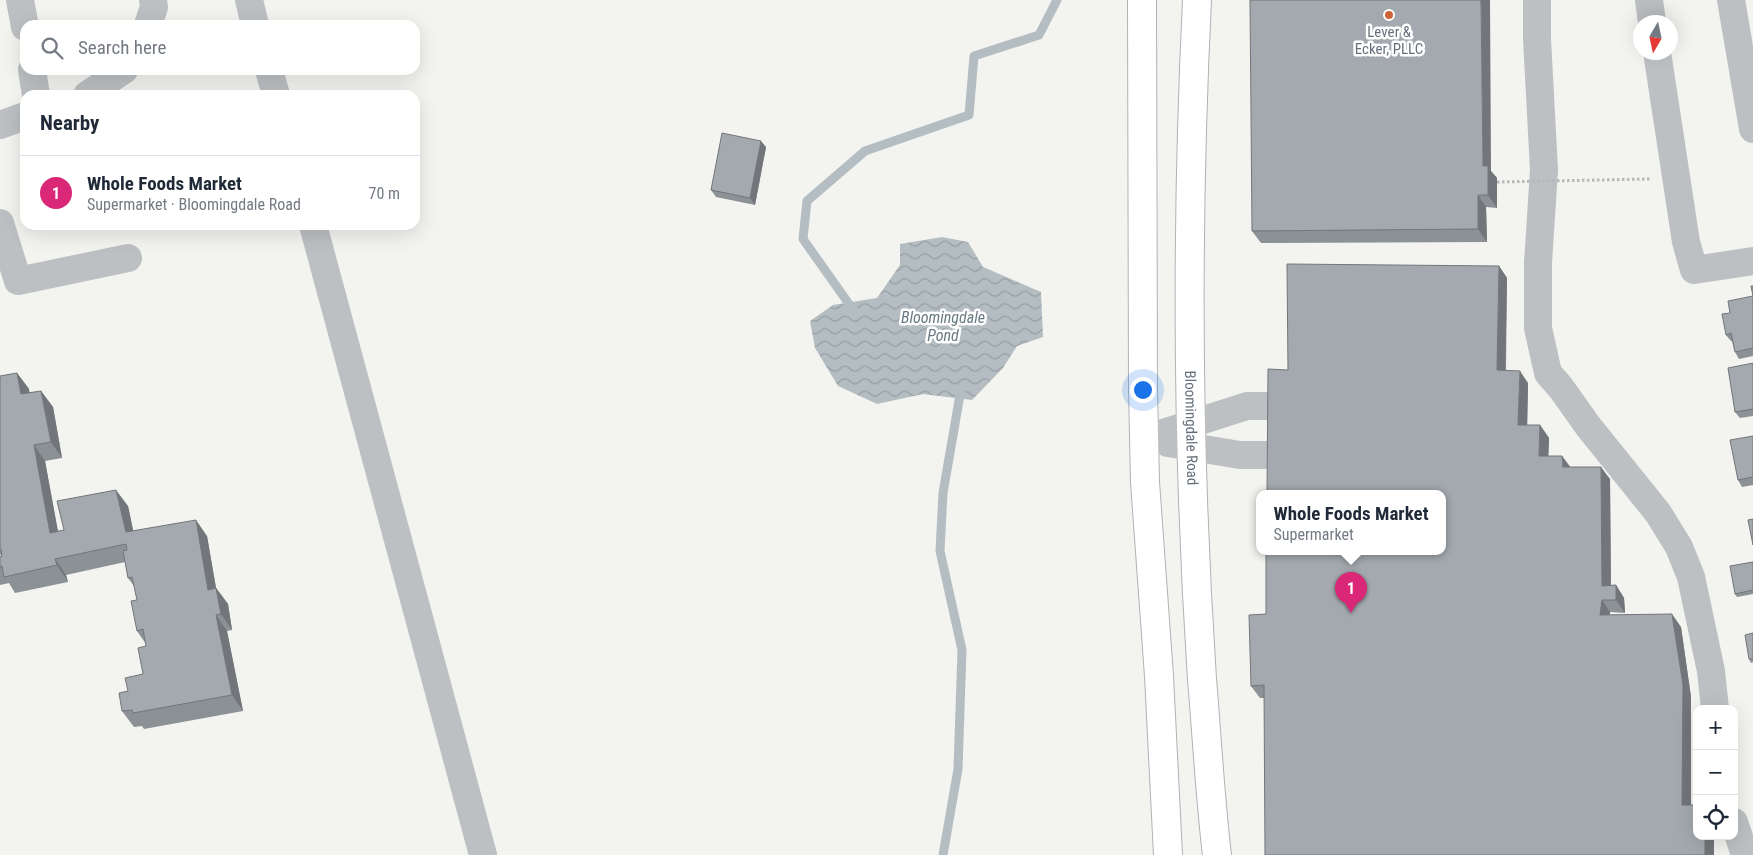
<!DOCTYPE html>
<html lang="en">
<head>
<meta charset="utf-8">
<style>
	:root { --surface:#fff; --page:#f6f6f7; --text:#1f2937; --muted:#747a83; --line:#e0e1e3; --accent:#db2777 }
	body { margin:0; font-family:"Roboto Condensed",sans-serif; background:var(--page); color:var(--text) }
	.controls { position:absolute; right:15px; bottom:15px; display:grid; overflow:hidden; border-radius:10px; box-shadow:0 5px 20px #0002 }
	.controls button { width:45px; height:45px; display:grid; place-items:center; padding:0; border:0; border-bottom:1px solid var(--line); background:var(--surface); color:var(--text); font:25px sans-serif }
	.compass { position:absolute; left:1633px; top:15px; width:45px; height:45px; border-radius:50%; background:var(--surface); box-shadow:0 5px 20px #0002; rotate:189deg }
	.you { position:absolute; left:1142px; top:389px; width:18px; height:18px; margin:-12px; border:4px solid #fff; border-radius:50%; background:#1a73e8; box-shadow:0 0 0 8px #1a73e833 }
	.badge { display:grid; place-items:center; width:32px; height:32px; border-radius:50%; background:var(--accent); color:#fff; font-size:16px; font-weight:700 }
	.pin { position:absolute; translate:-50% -41px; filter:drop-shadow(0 1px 2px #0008) }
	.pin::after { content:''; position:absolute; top:26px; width:18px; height:15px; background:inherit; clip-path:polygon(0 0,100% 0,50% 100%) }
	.popup { position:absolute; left:1256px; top:490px; width:190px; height:65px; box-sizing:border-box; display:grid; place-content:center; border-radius:10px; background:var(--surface); filter:drop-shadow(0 1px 4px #0005); font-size:16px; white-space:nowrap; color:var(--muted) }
	.popup b { font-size:19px; color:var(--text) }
	.popup::after { content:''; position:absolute; left:50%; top:100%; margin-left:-10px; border:10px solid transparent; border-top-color:var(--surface) }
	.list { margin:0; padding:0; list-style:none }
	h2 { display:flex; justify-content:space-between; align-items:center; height:65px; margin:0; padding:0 20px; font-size:21px }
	h2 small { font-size:16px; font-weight:400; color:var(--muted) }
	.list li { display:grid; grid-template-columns:32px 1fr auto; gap:15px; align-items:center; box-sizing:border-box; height:75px; padding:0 20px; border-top:1px solid var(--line) }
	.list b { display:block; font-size:19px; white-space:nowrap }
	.list p { margin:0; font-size:16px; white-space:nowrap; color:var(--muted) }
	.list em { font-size:16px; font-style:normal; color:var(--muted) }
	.icon { flex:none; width:28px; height:28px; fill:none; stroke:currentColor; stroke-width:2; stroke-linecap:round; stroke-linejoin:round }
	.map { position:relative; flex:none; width:1753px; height:855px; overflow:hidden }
	.search { position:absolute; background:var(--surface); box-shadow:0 5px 20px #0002; left:20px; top:20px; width:400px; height:55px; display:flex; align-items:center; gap:12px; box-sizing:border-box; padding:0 18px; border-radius:15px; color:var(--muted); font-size:19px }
	.panel { position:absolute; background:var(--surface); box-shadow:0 5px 20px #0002; left:20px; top:90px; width:400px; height:140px; border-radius:15px }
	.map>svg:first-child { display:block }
	.water { fill:url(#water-waves) }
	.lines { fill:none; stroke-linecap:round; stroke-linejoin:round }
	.stream { stroke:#b4bec2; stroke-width:9 }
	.major-casing { stroke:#afb2b6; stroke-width:30 }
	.minor { stroke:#bdc0c3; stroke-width:28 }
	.major { stroke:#fff; stroke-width:28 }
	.path-bridge { stroke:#b5b7ba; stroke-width:3; stroke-dasharray:2.5 2.5; stroke-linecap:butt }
	.wall { fill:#8c9196 }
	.shaded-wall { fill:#72767a }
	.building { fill:#a3a9ae; stroke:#72767a }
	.poi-dot { fill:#cd6437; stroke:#fff; stroke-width:2 }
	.labels { text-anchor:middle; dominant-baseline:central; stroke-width:5; stroke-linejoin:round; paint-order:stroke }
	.poi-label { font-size:15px; fill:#66717d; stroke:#fff }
	.street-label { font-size:15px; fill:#66717d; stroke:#fff }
	.water-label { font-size:16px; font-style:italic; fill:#677981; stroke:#fff }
</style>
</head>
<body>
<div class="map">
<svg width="1753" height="855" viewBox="0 0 1753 855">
	<defs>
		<pattern id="water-waves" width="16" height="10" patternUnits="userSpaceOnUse" patternTransform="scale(1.25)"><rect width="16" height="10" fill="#b4bec2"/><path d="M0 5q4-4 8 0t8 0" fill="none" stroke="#969fa3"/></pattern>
	</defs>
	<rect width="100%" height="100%" fill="#f3f3f0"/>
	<polygon class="water" points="942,237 968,242 983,267 1041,292 1043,337 1017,346 1003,368 972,400 923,394 877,404 838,386 815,348 810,321 833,305 877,298 900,265 900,244"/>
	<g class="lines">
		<g class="stream">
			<polyline points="854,311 803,239 807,201 865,151 969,115 974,56 1039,35 1057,0"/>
			<polyline points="943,855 958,769 962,650 940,551 943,493 961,389"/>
		</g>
		<g class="major-casing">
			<g id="major">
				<polyline points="1142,0 1143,389 1145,482 1159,676 1168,855"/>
				<path id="s1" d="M1197,0C1186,226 1187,453 1202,679C1207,738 1210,797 1217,855"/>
			</g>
		</g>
		<g class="minor">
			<polyline points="20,0 25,27"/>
			<polyline points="249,0 255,25"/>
			<polyline points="1537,0 1537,39 1544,170 1538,263 1538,328 1548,373 1561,388 1588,426 1658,513 1679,547 1691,577 1711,671 1715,709"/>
			<polyline points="1649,0 1652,22"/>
			<polyline points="1731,0 1753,129"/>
			<polyline points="148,25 154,7 153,0"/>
			<polyline points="1657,52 1686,242 1694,270 1753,261"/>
			<polyline points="32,70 36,95"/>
			<polyline points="269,70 276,95"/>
			<polyline points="87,95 124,70"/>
			<polyline points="0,125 25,116"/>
			<polyline points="0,223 18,281 128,258"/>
			<polyline points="313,225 483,855"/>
			<polyline points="1144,439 1247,406 1276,406"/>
			<polyline points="1168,443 1240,455 1275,455"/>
			<polyline points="1734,822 1745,855"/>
		</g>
		<use href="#major" class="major"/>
		<polyline class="path-bridge" points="1497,182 1650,179"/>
	</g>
	<g class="wall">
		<polygon points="766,147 755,205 716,197 711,190"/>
		<polygon points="1491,171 1497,178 1497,208 1486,207 1487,242 1261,243 1252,231"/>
		<polygon points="1499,266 1507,278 1506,370 1528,383 1527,425 1540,425 1549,438 1548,456 1562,456 1570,467 1610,479 1611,585 1616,585 1624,598 1625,613 1610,612 1610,615 1681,627 1691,697 1691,805 1697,836 1264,698 1260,698 1251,686 1266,614 1288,370"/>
		<polygon points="1753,286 1753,356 1739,359 1735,352 1732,341 1731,341 1726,335 1730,313 1753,296"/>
		<polygon points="1753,363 1753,416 1740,418 1735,412"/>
		<polygon points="17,373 29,389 29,393 41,391 53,407 62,458 45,461 58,531 64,530 128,506 133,531 207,536 216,588 228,604 232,630 227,631 243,711 144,729 142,726 134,727 122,711 128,691 143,674 146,646 146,644 137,631 137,600 134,586 128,578 125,562 66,575 68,582 15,593 9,583 0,585 0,557 1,556 0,554 0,376"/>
		<polygon points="1753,436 1753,485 1742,487 1738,480"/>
		<polygon points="1753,562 1753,594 1737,597 1735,594"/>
		<polygon points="1753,633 1753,662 1751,663 1749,659"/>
	</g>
	<g class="shaded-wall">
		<polygon points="1481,0 1490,0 1491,171 1497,178 1497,208 1488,195 1483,166"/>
		<polygon points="761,141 766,147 755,205 750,198"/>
		<polygon points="1478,195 1486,207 1487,242 1478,229"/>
		<polygon points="1499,266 1507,278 1505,382 1497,370"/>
		<polygon points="1520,371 1528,383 1527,437 1518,425"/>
		<polygon points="17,373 29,389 32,410 21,394"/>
		<polygon points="41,391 53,407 62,458 51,442"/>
		<polygon points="1540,425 1549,438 1548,468 1539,456"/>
		<polygon points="34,445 45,461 61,549 50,533"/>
		<polygon points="1562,456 1571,468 1563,467"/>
		<polygon points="1601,467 1610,479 1611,598 1602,586"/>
		<polygon points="116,490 128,506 137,548 126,532"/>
		<polygon points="196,520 207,536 216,588 228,604 232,630 221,614 208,590"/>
		<polygon points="55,559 66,575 68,582 57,565"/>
		<polygon points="1616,585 1624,598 1625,613 1616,600"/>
		<polygon points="1602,600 1610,612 1608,628 1600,615"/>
		<polygon points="1672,614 1681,627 1691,697 1691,817 1682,805"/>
		<polygon points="216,615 227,631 243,711 232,695"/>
		<rect x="1705" y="836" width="9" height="19"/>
	</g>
	<g class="building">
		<polygon points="1250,0 1481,0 1483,166 1488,166 1488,195 1478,195 1478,229 1252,231"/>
		<polygon points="722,133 761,141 750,198 711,190"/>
		<polygon points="1287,264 1499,266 1497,370 1520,371 1518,425 1540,425 1539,456 1562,456 1563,467 1601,467 1602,586 1616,585 1616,600 1602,600 1600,615 1672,614 1683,685 1682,805 1697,805 1697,836 1705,836 1705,855 1265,855 1264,685 1251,686 1249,615 1266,614 1266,552 1442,552 1442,494 1267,494 1268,369 1288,370"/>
		<polygon points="1751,286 1753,286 1753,348 1735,352 1731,333 1726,335 1722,314 1730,313 1728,301 1753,296"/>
		<polygon points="1753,363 1753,409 1735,412 1728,368"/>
		<polygon points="17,373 21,394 41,391 51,442 34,445 50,533 64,530 57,501 116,490 126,532 196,520 208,590 216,588 221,614 216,615 232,695 133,713 132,710 122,711 119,693 128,691 125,678 143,674 138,648 146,646 143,629 137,631 131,601 137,600 132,577 128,578 123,551 127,550 126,544 55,559 57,565 4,577 2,566 0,567 0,557 2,556 1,549 0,549 0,376"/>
		<polygon points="1753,436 1753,477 1738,480 1730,440"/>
		<polygon points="1753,519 1753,545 1748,520"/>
		<polygon points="1753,562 1753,590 1735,594 1730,566"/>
		<polygon points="1753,633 1753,659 1749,659 1745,635"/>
	</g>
	<circle class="poi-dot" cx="1389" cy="15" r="5"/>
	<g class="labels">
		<g class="poi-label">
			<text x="1389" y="32">Lever &amp;<tspan x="1389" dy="17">Ecker, PLLC</tspan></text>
		</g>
		<g class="street-label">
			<text stroke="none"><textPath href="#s1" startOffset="428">Bloomingdale Road</textPath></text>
		</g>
		<g class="water-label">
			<text x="943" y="317">Bloomingdale<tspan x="943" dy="18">Pond</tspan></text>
		</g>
	</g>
</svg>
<div class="controls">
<button>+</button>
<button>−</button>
<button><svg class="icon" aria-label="locate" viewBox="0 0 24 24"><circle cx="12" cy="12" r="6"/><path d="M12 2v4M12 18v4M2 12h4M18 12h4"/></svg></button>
</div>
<svg class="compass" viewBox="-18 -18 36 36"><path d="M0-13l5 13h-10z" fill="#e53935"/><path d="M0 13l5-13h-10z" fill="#747a83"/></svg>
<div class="you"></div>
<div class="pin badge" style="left:1351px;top:613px">1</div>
<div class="popup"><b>Whole Foods Market</b>Supermarket</div>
<div class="search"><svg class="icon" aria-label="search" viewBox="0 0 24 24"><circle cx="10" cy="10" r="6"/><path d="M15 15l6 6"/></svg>Search here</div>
<section class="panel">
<h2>Nearby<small></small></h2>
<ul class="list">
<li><span class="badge">1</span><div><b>Whole Foods Market</b><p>Supermarket · Bloomingdale Road</p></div><em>70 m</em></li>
</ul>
</section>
</div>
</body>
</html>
